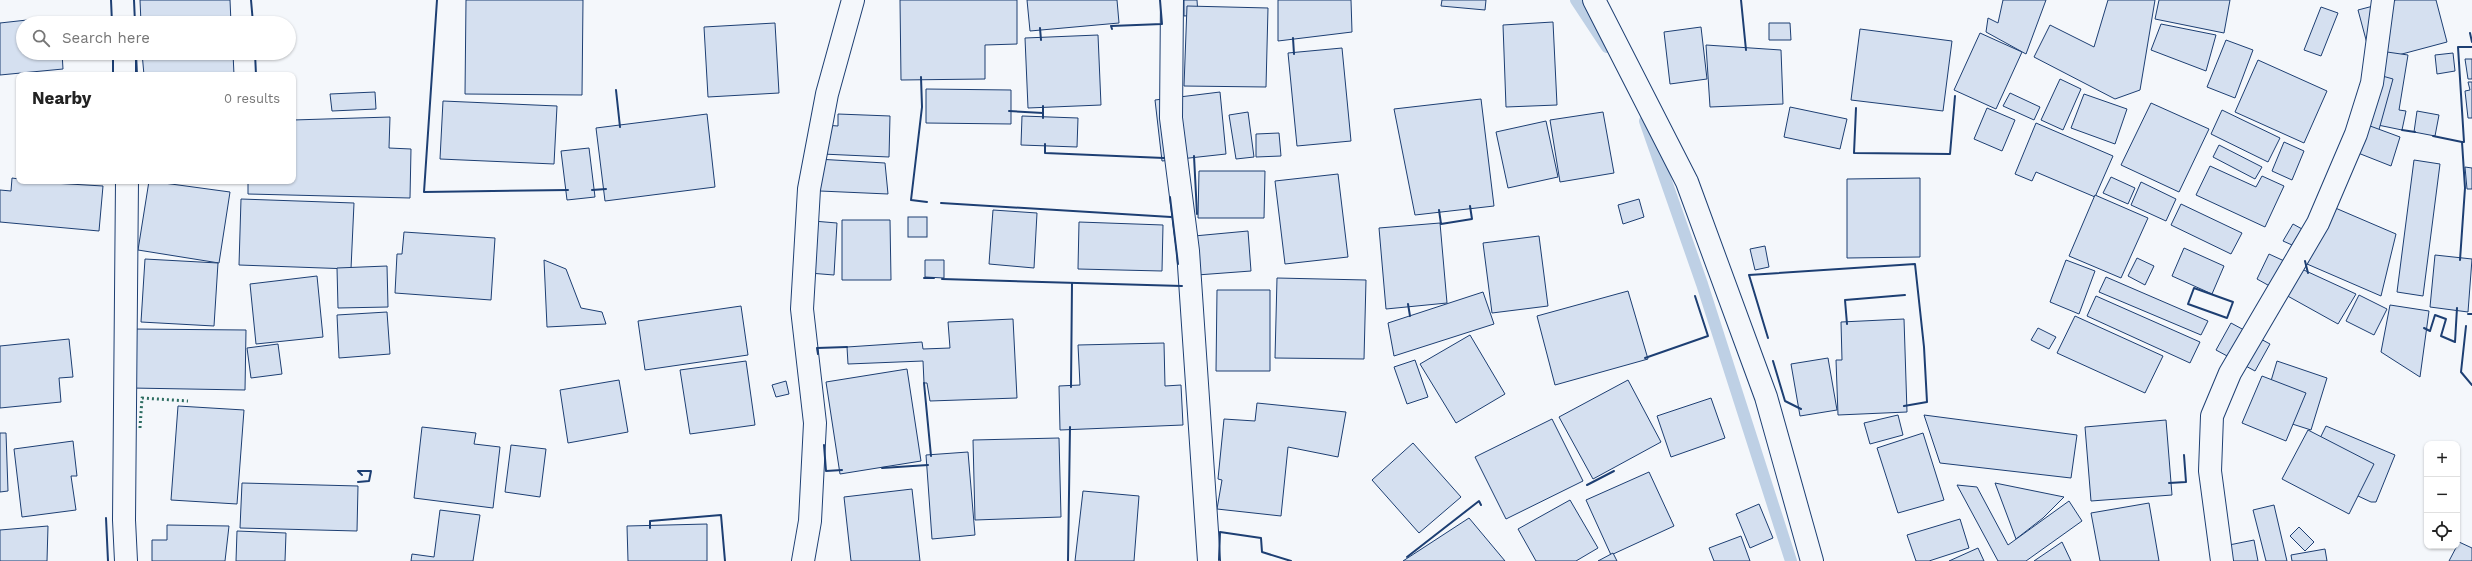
<!DOCTYPE html>
<html lang="en">
<head>
<meta charset="utf-8">
<style>
	:root { --surface:#fff; --page:#f6f6f6; --text:#222; --muted:#767676; --line:#e0e0e0 }
	body { margin:0; font-family:"Work Sans",sans-serif; background:var(--page); color:var(--text) }
	.controls { position:absolute; right:12px; bottom:12px; display:grid; overflow:hidden; border-radius:8px; box-shadow:0 1px 3px #0004 }
	.controls button { width:36px; height:36px; display:grid; place-items:center; padding:0; border:0; border-bottom:1px solid var(--line); background:var(--surface); color:var(--text); font:20px sans-serif }
	.list { margin:0; padding:0; list-style:none }
	h2 { display:flex; justify-content:space-between; align-items:center; height:52px; margin:0; padding:0 16px; font-size:17px }
	h2 small { font-size:13px; font-weight:400; color:var(--muted) }
	.icon { flex:none; width:22px; height:22px; fill:none; stroke:currentColor; stroke-width:2; stroke-linecap:round; stroke-linejoin:round }
	.map { position:relative; flex:none; width:2472px; height:561px; overflow:hidden }
	.search { position:absolute; background:var(--surface); box-shadow:0 1px 3px #0004; left:16px; top:16px; width:280px; height:44px; display:flex; align-items:center; gap:10px; box-sizing:border-box; padding:0 14px; border-radius:22px; color:var(--muted); font-size:15px }
	.panel { position:absolute; background:var(--surface); box-shadow:0 1px 3px #0004; left:16px; top:72px; width:280px; height:112px; border-radius:8px }
	.map>svg:first-child { display:block }
	.lines { fill:none; stroke-linecap:round; stroke-linejoin:round }
	.stream { stroke:#bed0e5; stroke-width:12 }
	.building { fill:#d5e0f0; stroke:#1d3f73 }
	.minor-casing { stroke:#1d3f73; stroke-width:24 }
	.minor { stroke:#f4f7fb; stroke-width:22 }
	.hedge { stroke:#2c6c60; stroke-width:3; stroke-dasharray:2 3; stroke-linecap:butt }
	.wall { stroke:#1d3f73; stroke-width:2 }
</style>
</head>
<body>
<div class="map">
<svg width="2472" height="561" viewBox="0 0 2472 561">
	<rect width="100%" height="100%" fill="#f4f7fb"/>
	<g class="lines">
		<g class="stream">
			<polyline points="1576,0 1607,47"/>
			<polyline points="1645,121 1702,284 1791,561"/>
		</g>
	</g>
	<g class="building">
		<polygon points="140,0 230,0 231,23 141,23"/>
		<polygon points="466,0 583,0 582,95 465,94"/>
		<polygon points="900,0 1017,0 1017,44 985,45 985,79 901,80"/>
		<polygon points="1027,0 1117,0 1119,23 1030,31"/>
		<polygon points="1184,0 1197,0 1198,15 1184,16"/>
		<polygon points="1278,0 1351,0 1352,32 1278,41"/>
		<polygon points="1442,0 1486,0 1485,10 1441,6"/>
		<polygon points="2003,0 2046,0 2026,54 1986,32 1988,18 1998,23"/>
		<polygon points="2108,0 2155,0 2140,90 2115,99 2034,57 2050,25 2094,47"/>
		<polygon points="2159,0 2230,0 2224,33 2155,19"/>
		<polygon points="2396,0 2436,0 2447,42 2372,62 2358,10"/>
		<polygon points="1187,6 1268,8 1266,87 1184,86"/>
		<polygon points="2321,7 2338,13 2321,56 2304,50"/>
		<polygon points="45,18 45,23 23,23 23,53 62,53 63,69 0,75 0,23"/>
		<polygon points="1553,22 1557,105 1506,107 1503,25"/>
		<polygon points="775,23 779,93 708,97 704,27"/>
		<polygon points="1769,23 1790,23 1791,40 1769,40"/>
		<polygon points="2161,24 2216,35 2206,71 2151,50"/>
		<polygon points="1701,27 1707,79 1670,84 1664,32"/>
		<polygon points="1860,29 1952,41 1943,111 1851,100"/>
		<polygon points="1980,33 2022,52 1996,109 1954,90"/>
		<polygon points="1098,35 1101,105 1028,108 1025,38"/>
		<polygon points="2226,40 2253,50 2235,98 2207,87"/>
		<polygon points="1706,45 1781,50 1783,104 1710,107"/>
		<polygon points="1342,48 1351,141 1297,146 1288,53"/>
		<polygon points="2380,51 2408,55 2399,110 2406,111 2402,130 2373,124 2376,113 2371,113"/>
		<polygon points="142,53 233,53 234,75 144,75"/>
		<polygon points="2453,53 2455,71 2437,74 2435,55"/>
		<polygon points="2465,59 2472,59 2472,79 2468,79"/>
		<polygon points="2258,60 2327,91 2304,143 2235,112"/>
		<polygon points="2365,71 2393,79 2375,144 2347,136"/>
		<polygon points="2060,79 2081,89 2063,130 2041,120"/>
		<polygon points="2468,82 2472,82 2472,118 2468,118 2465,91 2470,90"/>
		<polygon points="926,89 1011,90 1011,124 926,123"/>
		<polygon points="375,92 376,109 332,111 330,94"/>
		<polygon points="1220,92 1226,154 1162,161 1155,100"/>
		<polygon points="2010,93 2040,107 2034,120 2003,106"/>
		<polygon points="2084,94 2127,109 2115,144 2071,128"/>
		<polygon points="1481,99 1494,206 1415,215 1394,109"/>
		<polygon points="443,101 557,106 554,164 440,159"/>
		<polygon points="2151,103 2209,129 2179,192 2121,165"/>
		<polygon points="1790,107 1847,119 1840,149 1784,137"/>
		<polygon points="1987,108 2015,120 2002,151 1974,139"/>
		<polygon points="2222,110 2280,138 2268,162 2211,134"/>
		<polygon points="2417,111 2439,115 2435,136 2414,132"/>
		<polygon points="1248,112 1254,157 1236,159 1229,115"/>
		<polygon points="1603,112 1614,173 1560,182 1550,120"/>
		<polygon points="707,114 715,187 605,201 596,128"/>
		<polygon points="838,114 890,116 889,157 822,154 824,125 838,126"/>
		<polygon points="1022,116 1078,118 1077,147 1021,145"/>
		<polygon points="390,117 389,148 411,149 410,198 248,194 248,181 293,181 293,120"/>
		<polygon points="1546,121 1558,177 1508,188 1496,132"/>
		<polygon points="2036,123 2113,156 2095,197 2036,172 2032,181 2015,174"/>
		<polygon points="2362,123 2400,137 2391,166 2353,151"/>
		<polygon points="1279,133 1281,156 1256,157 1256,134"/>
		<polygon points="2284,142 2304,151 2292,180 2272,171"/>
		<polygon points="2219,145 2262,167 2255,179 2213,157"/>
		<polygon points="589,148 595,197 567,200 561,151"/>
		<polygon points="817,159 885,163 888,194 820,191"/>
		<polygon points="2414,160 2440,164 2423,296 2397,292"/>
		<polygon points="2210,166 2256,187 2262,176 2284,186 2265,227 2196,195"/>
		<polygon points="2465,167 2472,168 2472,189 2467,189"/>
		<polygon points="1199,171 1265,171 1264,218 1198,218"/>
		<polygon points="1338,174 1348,257 1285,264 1275,181"/>
		<polygon points="2111,177 2135,188 2128,204 2103,193"/>
		<polygon points="12,178 19,179 19,181 103,186 99,231 0,222 0,190 11,191"/>
		<polygon points="1920,178 1920,257 1847,258 1847,179"/>
		<polygon points="149,181 230,192 219,263 138,250"/>
		<polygon points="2141,182 2176,199 2166,221 2131,205"/>
		<polygon points="2095,195 2148,218 2121,278 2069,256"/>
		<polygon points="241,199 354,203 351,269 239,265"/>
		<polygon points="1639,199 1644,217 1623,224 1618,205"/>
		<polygon points="2181,204 2242,233 2231,254 2171,225"/>
		<polygon points="2333,207 2396,234 2381,296 2307,264"/>
		<polygon points="993,210 1037,213 1034,268 989,264"/>
		<rect x="908" y="217" width="19" height="20"/>
		<polygon points="842,220 890,220 891,280 842,280"/>
		<polygon points="813,221 837,223 834,275 809,273"/>
		<polygon points="1079,222 1163,225 1162,271 1078,269"/>
		<polygon points="1440,223 1447,303 1386,309 1379,228"/>
		<polygon points="2293,224 2302,229 2292,245 2283,241"/>
		<polygon points="1248,231 1251,271 1197,275 1194,236"/>
		<polygon points="404,232 495,238 491,300 395,293 397,254 402,254"/>
		<polygon points="1539,236 1548,306 1492,313 1483,243"/>
		<polygon points="1765,246 1769,267 1755,270 1750,249"/>
		<polygon points="2184,248 2224,266 2212,294 2172,276"/>
		<polygon points="2269,254 2356,294 2338,324 2257,279"/>
		<polygon points="2435,255 2472,259 2468,312 2430,307"/>
		<polygon points="2137,258 2154,266 2145,285 2128,276"/>
		<polygon points="145,259 218,263 214,326 141,322"/>
		<polygon points="544,260 566,269 581,308 602,312 606,324 547,327"/>
		<polygon points="925,260 944,260 944,278 925,277"/>
		<polygon points="2066,260 2095,271 2079,314 2050,302"/>
		<polygon points="387,266 388,307 338,308 337,268"/>
		<polygon points="317,276 323,337 256,344 250,284"/>
		<polygon points="2106,277 2208,321 2201,335 2099,292"/>
		<polygon points="1277,278 1366,280 1364,359 1275,358"/>
		<polygon points="1217,290 1270,290 1270,371 1216,371"/>
		<polygon points="1628,291 1648,359 1555,385 1537,316"/>
		<polygon points="1483,292 1494,324 1394,356 1388,323"/>
		<polygon points="2359,295 2387,309 2374,335 2346,321"/>
		<polygon points="2096,296 2200,342 2190,363 2087,316"/>
		<polygon points="2390,305 2429,311 2420,377 2381,352"/>
		<polygon points="741,306 748,355 645,370 638,321"/>
		<polygon points="387,312 390,354 339,358 337,315"/>
		<polygon points="2075,316 2163,356 2145,393 2057,353"/>
		<polygon points="1013,319 1017,398 930,401 927,383 924,383 923,361 848,364 847,347 922,342 923,349 950,348 948,322"/>
		<polygon points="1904,319 1907,412 1838,415 1836,360 1842,360 1841,322"/>
		<polygon points="2231,323 2270,344 2255,371 2216,350"/>
		<polygon points="2038,328 2056,337 2049,349 2031,340"/>
		<polygon points="132,329 246,330 245,390 131,388"/>
		<polygon points="1470,335 1505,394 1456,423 1420,364"/>
		<polygon points="69,339 73,377 59,378 61,402 0,408 0,346"/>
		<polygon points="1164,343 1165,386 1181,385 1183,425 1060,430 1059,386 1080,385 1078,345"/>
		<polygon points="278,344 282,374 251,378 247,348"/>
		<polygon points="1828,358 1837,410 1800,416 1791,364"/>
		<polygon points="1415,360 1428,397 1407,404 1394,367"/>
		<polygon points="746,361 755,425 690,434 680,370"/>
		<polygon points="2277,361 2327,378 2311,430 2261,414"/>
		<polygon points="907,369 921,461 840,474 826,382"/>
		<polygon points="2262,376 2306,393 2286,441 2242,423"/>
		<polygon points="619,380 628,432 568,443 560,390"/>
		<polygon points="1628,380 1661,442 1593,479 1559,417"/>
		<polygon points="786,381 789,394 776,397 772,385"/>
		<polygon points="1711,398 1725,438 1671,457 1657,416"/>
		<polygon points="1257,403 1346,412 1338,457 1288,447 1281,516 1217,509 1222,480 1218,479 1224,419 1255,421"/>
		<polygon points="178,406 244,410 237,504 171,500"/>
		<polygon points="1898,415 1903,435 1870,444 1864,423"/>
		<polygon points="1924,415 2077,435 2071,478 1940,463"/>
		<polygon points="1552,419 1583,481 1506,519 1475,457"/>
		<polygon points="2166,420 2172,495 2091,501 2085,427"/>
		<polygon points="2326,426 2395,455 2376,502 2371,502 2304,471"/>
		<polygon points="422,427 476,433 474,444 500,447 493,508 414,498"/>
		<polygon points="2308,430 2374,464 2349,514 2282,479"/>
		<polygon points="0,433 6,433 8,491 0,492"/>
		<polygon points="1923,433 1944,500 1898,513 1877,448"/>
		<polygon points="1059,438 1061,517 975,520 973,440"/>
		<polygon points="73,441 77,476 71,476 76,510 22,517 14,449"/>
		<polygon points="1413,443 1461,497 1419,533 1372,480"/>
		<polygon points="511,445 546,449 540,497 505,492"/>
		<polygon points="968,452 975,535 932,539 926,455"/>
		<polygon points="1649,472 1674,526 1611,555 1586,500"/>
		<polygon points="242,483 358,486 357,531 240,528"/>
		<polygon points="1995,483 2064,497 2043,518 2016,539"/>
		<polygon points="1957,485 1977,487 2008,545 2069,501 2082,521 2026,561 1998,561"/>
		<polygon points="912,489 920,561 851,561 844,497"/>
		<polygon points="1083,491 1139,496 1134,561 1075,561"/>
		<polygon points="1570,500 1598,548 1576,561 1536,561 1518,529"/>
		<polygon points="2149,503 2159,561 2100,561 2091,513"/>
		<polygon points="1759,504 1773,538 1750,548 1736,514"/>
		<polygon points="2274,505 2287,561 2266,561 2253,510"/>
		<polygon points="440,510 480,515 473,561 411,561 412,554 434,557"/>
		<polygon points="1469,518 1505,561 1403,561"/>
		<polygon points="1960,519 1969,548 1929,561 1916,561 1907,535"/>
		<polygon points="707,524 707,561 628,561 627,526"/>
		<polygon points="167,525 229,526 225,561 152,561 152,540 167,540"/>
		<polygon points="48,526 47,561 0,561 0,530"/>
		<polygon points="2299,527 2314,542 2305,551 2290,536"/>
		<polygon points="237,531 286,533 285,561 236,561"/>
		<polygon points="1741,536 1750,561 1714,561 1709,548"/>
		<polygon points="2254,540 2258,561 2227,561 2224,546"/>
		<polygon points="2062,542 2071,561 2034,561"/>
		<polygon points="2459,542 2472,548 2472,561 2449,561"/>
		<polygon points="1978,548 1984,561 1949,561"/>
		<polygon points="2325,549 2327,561 2292,561 2291,555"/>
		<polygon points="1613,553 1617,561 1598,561"/>
	</g>
	<g class="lines">
		<g class="minor-casing">
			<g id="minor">
				<polyline points="123,0 123,23"/>
				<polyline points="1172,0 1171,118 1188,251 1209,561"/>
				<polyline points="1594,0 1687,182 1766,397 1812,561"/>
				<polyline points="124,53 124,75"/>
				<polyline points="126,561 124,520 127,181"/>
				<polyline points="803,561 810,521 815,423 802,309 809,189 827,94 853,0"/>
				<polyline points="2222,561 2210,471 2212,416 2230,373 2318,223 2356,134 2372,83 2383,0"/>
			</g>
		</g>
		<use href="#minor" class="minor"/>
		<polyline class="hedge" points="140,428 142,398 188,401"/>
		<g class="wall">
			<polyline points="111,0 112,23"/>
			<polyline points="134,0 135,23"/>
			<polyline points="251,0 253,23"/>
			<polyline points="437,0 424,192 568,190"/>
			<polyline points="1741,0 1746,50"/>
			<polyline points="1040,28 1041,40"/>
			<polyline points="1112,29 1111,26 1162,24 1160,0"/>
			<polyline points="2470,33 2472,42"/>
			<polyline points="1293,38 1294,54"/>
			<polyline points="113,53 113,75"/>
			<polyline points="136,53 137,75"/>
			<polyline points="255,53 256,75"/>
			<polyline points="921,77 922,107 911,200 927,202"/>
			<polyline points="616,90 620,127"/>
			<polyline points="1043,106 1043,118"/>
			<polyline points="1856,108 1854,153 1950,154 1955,96"/>
			<polyline points="1009,111 1043,113"/>
			<polyline points="2402,130 2415,132"/>
			<polyline points="2433,136 2462,142"/>
			<polyline points="1045,144 1045,153 1164,158"/>
			<polyline points="1194,156 1197,214"/>
			<polyline points="115,181 115,183"/>
			<polyline points="592,190 606,189"/>
			<polyline points="1170,197 1178,264"/>
			<polyline points="941,203 1171,217"/>
			<polyline points="1439,210 1441,224 1472,219 1470,206"/>
			<polyline points="2460,260 2465,188 2462,142 2464,142 2458,47 2472,47"/>
			<polyline points="2305,261 2308,273"/>
			<polyline points="924,278 934,278"/>
			<polyline points="942,279 1182,286"/>
			<polygon points="2194,288 2233,302 2227,318 2188,304"/>
			<polyline points="1408,304 1410,316"/>
			<polyline points="2468,314 2472,314"/>
			<polyline points="1847,324 1845,300 1905,295"/>
			<polyline points="2466,326 2461,372 2472,385"/>
			<polyline points="2424,328 2430,331 2435,315 2446,319 2441,336 2455,342 2457,308"/>
			<polyline points="1768,338 1749,275 1915,264 1924,347 1927,402 1904,406"/>
			<polyline points="818,354 817,348 847,347"/>
			<polyline points="1645,358 1708,336 1695,296"/>
			<polyline points="1773,361 1785,401 1801,409"/>
			<polyline points="924,383 931,456"/>
			<polyline points="1071,387 1072,283"/>
			<polyline points="824,445 826,471 842,470"/>
			<polyline points="882,468 928,465"/>
			<polyline points="358,482 369,481 371,471 358,471 362,475"/>
			<polyline points="2169,483 2186,482 2184,455"/>
			<polyline points="1587,485 1614,471"/>
			<polyline points="106,518 108,561"/>
			<polyline points="650,528 650,521 721,515 725,561"/>
			<polyline points="1407,557 1479,501 1481,505"/>
			<polyline points="1219,560 1220,532 1261,538 1262,552 1291,561"/>
			<polyline points="1068,561 1070,427"/>
		</g>
	</g>
</svg>
<div class="controls">
<button>+</button>
<button>−</button>
<button><svg class="icon" aria-label="locate" viewBox="0 0 24 24"><circle cx="12" cy="12" r="6"/><path d="M12 2v4M12 18v4M2 12h4M18 12h4"/></svg></button>
</div>
<div class="search"><svg class="icon" aria-label="search" viewBox="0 0 24 24"><circle cx="10" cy="10" r="6"/><path d="M15 15l6 6"/></svg>Search here</div>
<section class="panel">
<h2>Nearby<small>0 results</small></h2>
<ul class="list">
</ul>
</section>
</div>
</body>
</html>
